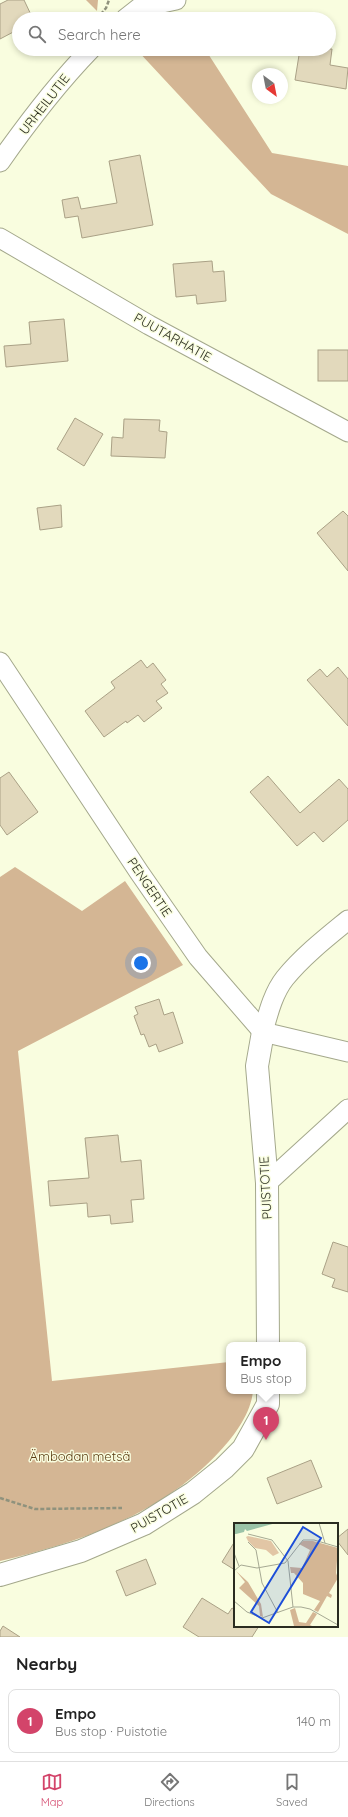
<!DOCTYPE html>
<html lang="en">
<head>
<meta charset="utf-8">
<style>
	:root { --surface:#fff; --page:#f6f6f6; --text:#222; --muted:#767676; --line:#e0e0e0; --accent:#d3446a }
	body { margin:0; font-family:Quicksand,sans-serif; background:var(--page); color:var(--text) }
	.compass { position:absolute; left:252px; top:68px; width:36px; height:36px; border-radius:50%; background:var(--surface); box-shadow:0 2px 6px #0003; rotate:148deg }
	.you { position:absolute; left:141px; top:963px; width:14px; height:14px; margin:-10px; border:3px solid #fff; border-radius:50%; background:#1a73e8; box-shadow:0 0 0 6px #1a73e833 }
	.badge { display:grid; place-items:center; width:26px; height:26px; border-radius:50%; background:var(--accent); color:#fff; font-size:13px; font-weight:700 }
	.pin { position:absolute; translate:-50% -33px; filter:drop-shadow(0 1px 2px #0008) }
	.pin::after { content:''; position:absolute; top:21px; width:14px; height:12px; background:inherit; clip-path:polygon(0 0,100% 0,50% 100%) }
	.popup { position:absolute; left:226px; top:1342px; width:80px; height:52px; box-sizing:border-box; display:grid; place-content:center; border-radius:8px; background:var(--surface); filter:drop-shadow(0 1px 3px #0005); font-size:13px; white-space:nowrap; color:var(--muted) }
	.popup b { font-size:15px; color:var(--text) }
	.popup::after { content:''; position:absolute; left:50%; top:100%; margin-left:-8px; border:8px solid transparent; border-top-color:var(--surface) }
	.list { margin:0; padding:0; list-style:none }
	h2 { display:flex; justify-content:space-between; align-items:center; height:52px; margin:0; padding:0 16px; font-size:17px }
	h2 small { font-size:13px; font-weight:400; color:var(--muted) }
	.list li { display:grid; grid-template-columns:26px 1fr auto; gap:12px; align-items:center; box-sizing:border-box; height:64px; margin:0 8px 8px; padding:0 8px; border:1px solid var(--line); border-radius:8px }
	.list b { display:block; font-size:15px; white-space:nowrap }
	.list p { margin:0; font-size:13px; white-space:nowrap; color:var(--muted) }
	.list em { font-size:13px; font-style:normal; color:var(--muted) }
	.icon { flex:none; width:22px; height:22px; fill:none; stroke:currentColor; stroke-width:2; stroke-linecap:round; stroke-linejoin:round }
	.map { position:relative; flex:none; width:348px; height:1637px; overflow:hidden }
	.search { position:absolute; background:var(--surface); box-shadow:0 2px 6px #0003; left:12px; right:12px; top:12px; height:44px; display:flex; align-items:center; gap:10px; box-sizing:border-box; padding:0 14px; border-radius:22px; color:var(--muted); font-size:15px }
	.sheet { height:124px; background:var(--surface) }
	nav { display:flex; justify-content:space-around; align-items:center; box-sizing:border-box; height:56px; border-top:1px solid var(--line); background:var(--surface); font-size:11px; color:var(--muted) }
	nav a { display:grid; justify-items:center; gap:2px }
	nav .on { color:var(--accent) }
	.map>svg:first-child { display:block }
	.forest { fill:#d4b694 }
	.building { fill:#e2d9bc; stroke:#aaa186 }
	.lines { fill:none; stroke-linecap:round; stroke-linejoin:round }
	.street-casing { stroke:#a4a88c; stroke-width:21 }
	.secondary-casing { stroke:#a4a88c; stroke-width:24 }
	.path { stroke:#8f927d; stroke-width:2.5; stroke-dasharray:4 2; stroke-linecap:butt }
	.street { stroke:#fff; stroke-width:19 }
	.secondary { stroke:#fff; stroke-width:22 }
	.labels { text-anchor:middle; dominant-baseline:central; stroke-width:3; stroke-linejoin:round; paint-order:stroke }
	.street-label { font-size:13px; fill:#2a2c20; stroke:#f9fddf }
	.park-label { font-size:13px; fill:#5a3b11; stroke:#f9fddf }
	.inset-road { fill:none; stroke:#a6a993; stroke-width:1 }
	.view { fill:#1d4ed8; fill-opacity:0.15; stroke:#1d4ed8; stroke-width:2 }
	.inset-edge { fill:none; stroke:#2a2c20; stroke-width:2 }
</style>
</head>
<body>
<div class="map">
<svg width="348" height="1637" viewBox="0 0 348 1637">
	<rect width="100%" height="100%" fill="#f9fddf"/>
	<g class="forest">
		<polygon points="86,0 98,0 97,11"/>
		<polygon points="136,49 205,49 272,153 348,166 348,234 271,194"/>
		<path d="M15,867L82,911L125,881L183,965L18,1051L52,1381L229,1362V1391H253C251,1413 235,1435 220,1451C162,1514 81,1542 0,1561V877Z"/>
	</g>
	<g class="building">
		<polygon points="8,0 24,0 33,19 19,19 19,29 0,39 0,4"/>
		<polygon points="300,49 332,49 330,65 348,68 346,89 295,80"/>
		<polygon points="140,155 153,225 82,238 78,216 65,218 62,200 78,197 81,209 117,203 109,161"/>
		<polygon points="212,261 213,272 224,271 226,301 197,304 196,295 176,297 173,264"/>
		<polygon points="64,319 68,361 6,367 4,346 31,344 29,322"/>
		<rect x="318" y="350" width="30" height="31"/>
		<polygon points="75,418 103,434 84,466 57,449"/>
		<polygon points="124,419 160,420 159,431 167,432 165,458 111,456 112,437 123,438"/>
		<polygon points="61,505 62,527 40,530 37,508"/>
		<polygon points="343,511 348,516 348,571 317,533"/>
		<polygon points="141,660 147,668 153,663 166,680 161,684 168,693 156,701 162,708 144,722 138,715 127,723 126,721 104,737 85,711 115,688 111,682"/>
		<polygon points="338,667 348,679 348,726 307,680 320,669 327,677"/>
		<polygon points="9,772 38,812 7,835 0,825 0,778"/>
		<polygon points="268,776 300,813 339,779 348,789 348,820 323,842 314,832 297,846 250,792"/>
		<polygon points="159,999 164,1015 173,1012 183,1043 159,1052 156,1044 149,1047 144,1034 141,1035 134,1016 138,1014 135,1007"/>
		<polygon points="118,1135 121,1162 141,1160 144,1199 131,1200 133,1222 111,1224 110,1215 88,1217 87,1203 50,1206 48,1181 89,1178 85,1138"/>
		<polygon points="333,1242 348,1247 348,1292 332,1287 335,1279 322,1274"/>
		<polygon points="311,1460 322,1487 277,1504 267,1478"/>
		<polygon points="348,1529 348,1555 337,1541 337,1538"/>
		<polygon points="235,1541 235,1570 222,1562"/>
		<polygon points="146,1559 156,1584 126,1596 116,1571"/>
		<polygon points="202,1598 228,1614 232,1608 235,1610 235,1626 259,1626 252,1637 199,1637 183,1627"/>
		<polygon points="3,1626 20,1637 0,1637 0,1631"/>
	</g>
	<g class="lines">
		<g class="street-casing">
			<g id="street">
				<polyline points="125,19 139,8 176,0"/>
				<path d="M0,162C28,122 57,84 91,49"/>
				<polyline points="0,238 149,325 348,432"/>
				<polyline points="0,662 139,872 198,957 263,1032 348,1052"/>
				<path d="M263,1032C268,1014 273,993 285,978C303,956 326,938 348,920"/>
				<polyline points="267,1183 348,1109"/>
			</g>
		</g>
		<g class="secondary-casing">
			<g id="secondary">
				<polyline points="263,1032 257,1066 267,1183 268,1345"/>
				<polyline points="0,1575 81,1551 144,1524 193,1493 224,1468 243,1449 268,1404 268,1391"/>
			</g>
		</g>
		<g class="path">
			<polyline points="97,19 106,8 109,0"/>
			<polyline points="0,1498 35,1509 122,1508"/>
		</g>
		<use href="#street" class="street"/>
		<use href="#secondary" class="secondary"/>
	</g>
	<g class="labels">
		<g class="street-label">
			<text transform="translate(44 104) rotate(-52)">URHEILUTIE</text>
			<text transform="translate(173 337) rotate(29)">PUUTARHATIE</text>
			<text transform="translate(150 887) rotate(56)">PENGERTIE</text>
			<text transform="translate(265 1188) rotate(-93)">PUISTOTIE</text>
			<text transform="translate(159 1513) rotate(-30)">PUISTOTIE</text>
		</g>
		<g class="park-label">
			<text x="80" y="1456">Ämbodan metsä</text>
		</g>
	</g>
	<g transform="translate(234 1523)">
		<rect width="104" height="104" fill="#f9fddf"/>
		<path d="M14,13L37,18L45,30L39,33L32,27L21,25L14,18L12,14Z" fill="#e2c6a5"/>
		<path d="M69,18H79L104,25L102,50L104,55L95,70L98,72L97,75L93,73L84,89L80,87L86,78L69,71V60L60,50H57L56,44L68,45L76,27L65,21ZM2,48L14,59L27,81L29,94L26,93L25,83L5,65L11,59ZM61,85L65,99L72,100L79,89L83,91L76,102L80,104H54L60,103L56,87Z" fill="#d4b694"/>
		<path d="M0,0H42L13,8L11,6L10,9L2,11H0Z" fill="#9ac3a7"/>
		<path class="inset-road" d="M85,0L91,20M14,11L38,17L54,38L59,84M14,19L22,27L28,60L44,90M0,30L5,43M0,48L7,42L23,45L51,40L69,17H80L104,24M0,78L13,89L28,95L59,84H67L76,86L104,102"/>
		<path class="view" d="M69,4L87,15L35,100L17,89Z"/>
		<rect width="104" height="104" class="inset-edge"/>
	</g>
</svg>
<svg class="compass" viewBox="-18 -18 36 36"><path d="M0-13l5 13h-10z" fill="#e53935"/><path d="M0 13l5-13h-10z" fill="#767676"/></svg>
<div class="you"></div>
<div class="pin badge" style="left:266px;top:1440px">1</div>
<div class="popup"><b>Empo</b>Bus stop</div>
<div class="search"><svg class="icon" aria-label="search" viewBox="0 0 24 24"><circle cx="10" cy="10" r="6"/><path d="M15 15l6 6"/></svg>Search here</div>
</div>
<section class="sheet">
<h2>Nearby<small></small></h2>
<ul class="list">
<li><span class="badge">1</span><div><b>Empo</b><p>Bus stop · Puistotie</p></div><em>140 m</em></li>
</ul>
</section>
<nav>
<a class="on"><svg class="icon" aria-label="map" viewBox="0 0 24 24"><path d="M3 6l6-2 6 2 6-2v14l-6 2-6-2-6 2zM9 4v14M15 6v14"/></svg>Map</a>
<a><svg class="icon" aria-label="directions" viewBox="0 0 24 24"><path d="M12 3l9 9-9 9-9-9zM9 14v-3h6M13 9l2 2-2 2"/></svg>Directions</a>
<a><svg class="icon" aria-label="saved" viewBox="0 0 24 24"><path d="M7 4h10v16l-5-4-5 4z"/></svg>Saved</a>
</nav>
</body>
</html>
